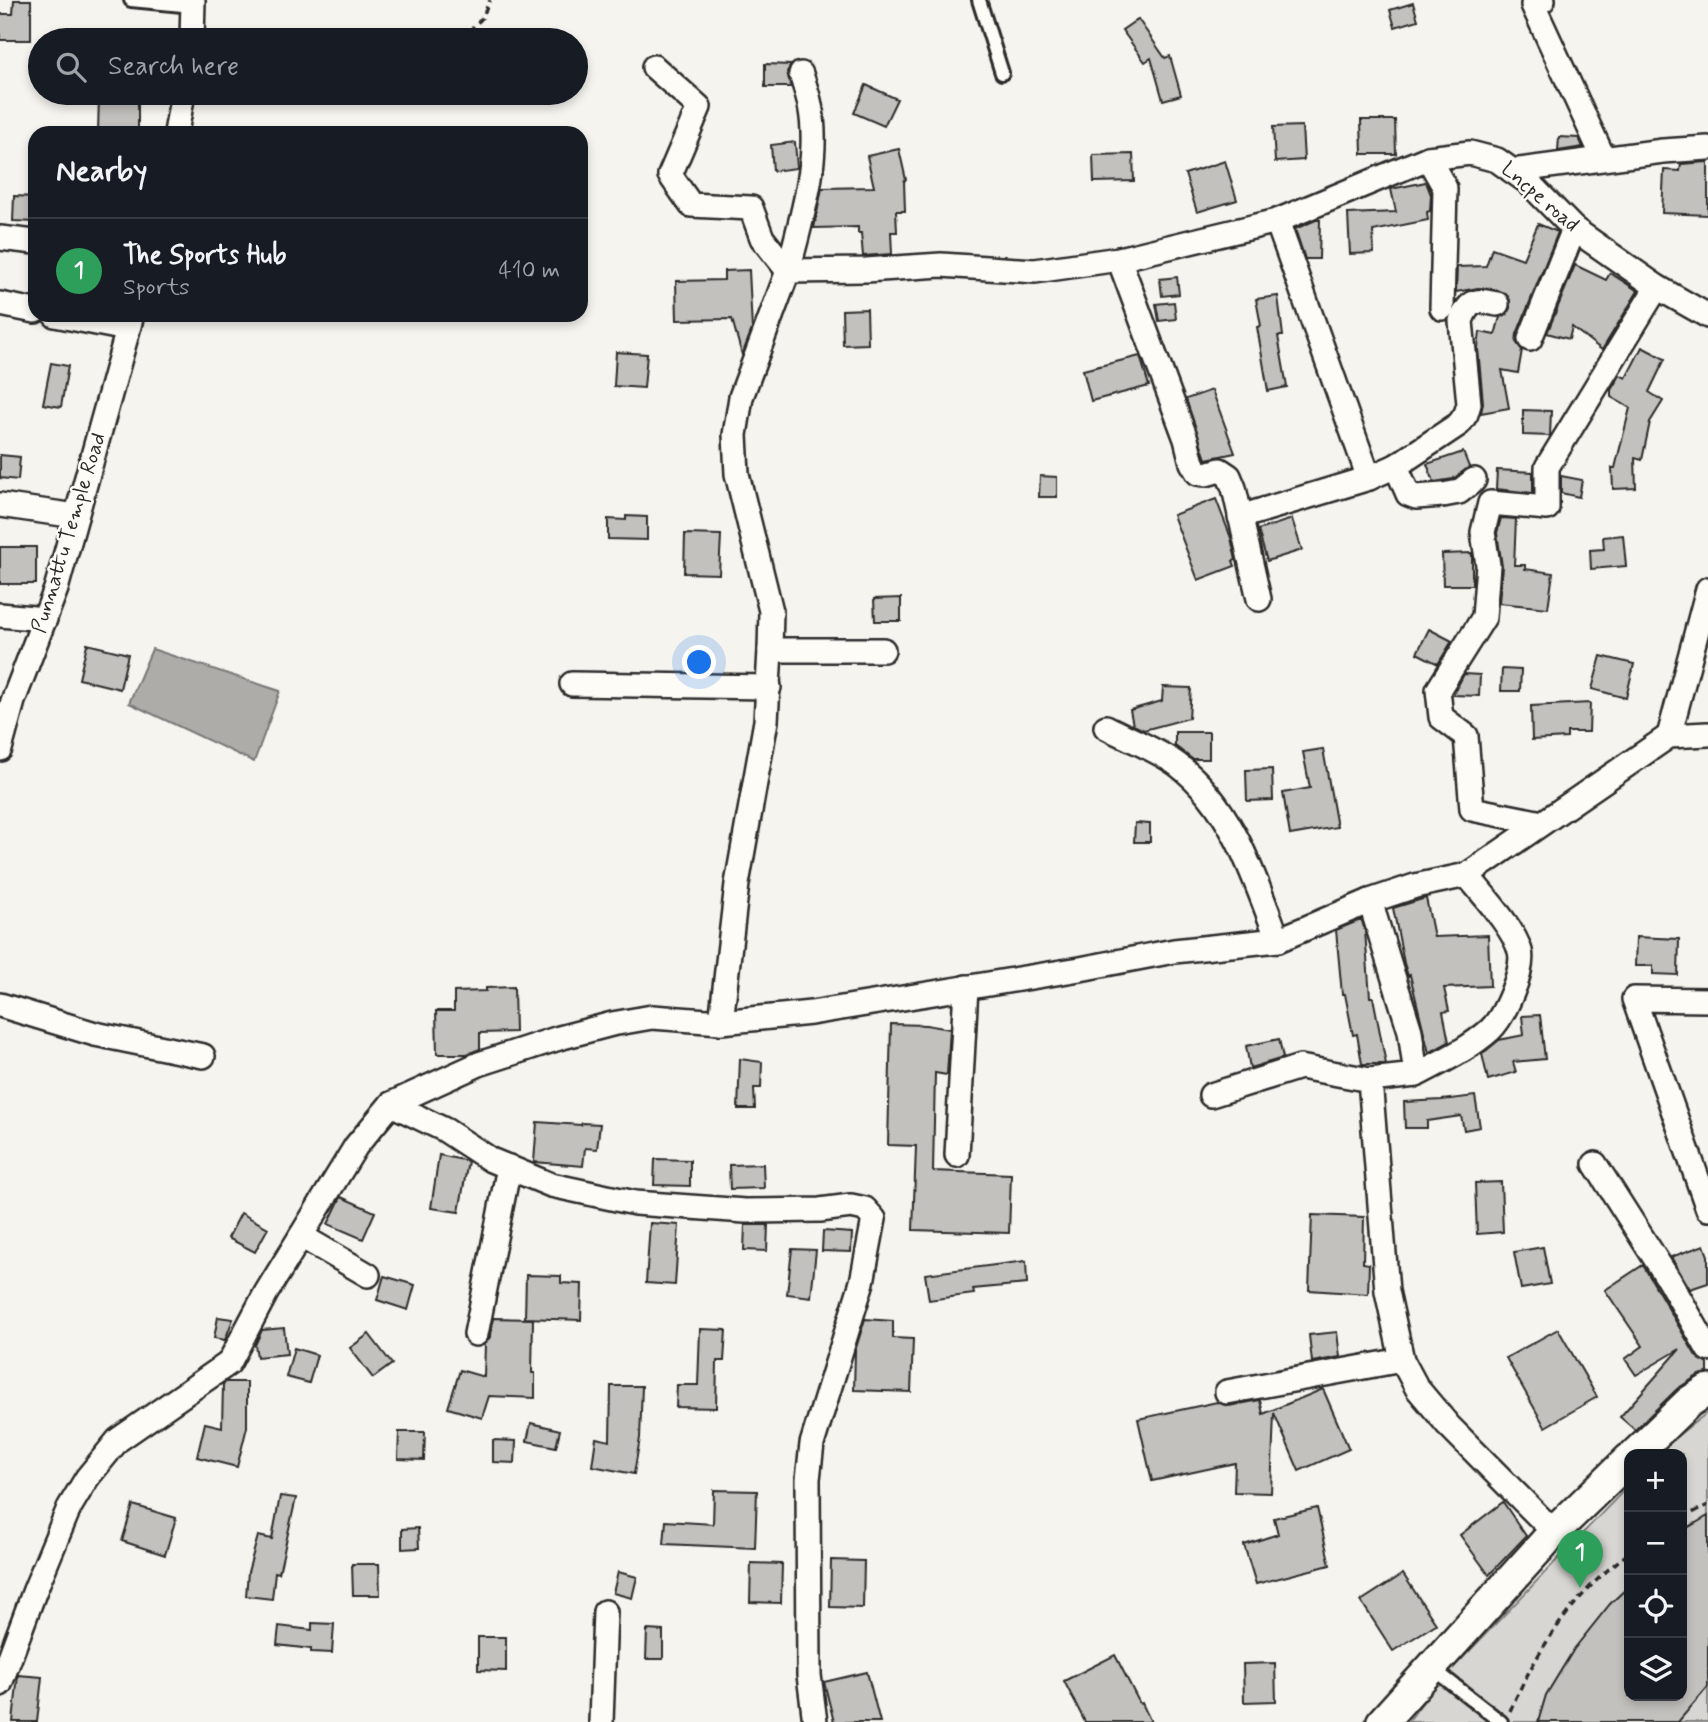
<!DOCTYPE html>
<html lang="en">
<head>
<meta charset="utf-8">
<style>
	:root { --surface:#171b24; --page:#20242c; --text:#f1f3f6; --muted:#9ea1a6; --line:#363941; --accent:#98999b }
	body { margin:0; font-family:Mynerve,sans-serif; background:var(--page); color:var(--text) }
	.controls { position:absolute; right:21px; bottom:21px; display:grid; overflow:hidden; border-radius:14px; box-shadow:0 4px 10px #0003 }
	.controls button { width:63px; height:63px; display:grid; place-items:center; padding:0; border:0; border-bottom:2px solid var(--line); background:var(--surface); color:var(--text); font:35px sans-serif }
	.you { position:absolute; left:700px; top:663px; width:24px; height:24px; margin:-18px; border:5px solid #fff; border-radius:50%; background:#1a73e8; box-shadow:0 0 0 10px #1a73e833 }
	.badge { display:grid; place-items:center; width:46px; height:46px; border-radius:50%; background:var(--accent); color:#fff; font-size:23px; font-weight:700 }
	.pin { position:absolute; translate:-50% -58px; filter:drop-shadow(0 2px 4px #0008) }
	.pin::after { content:''; position:absolute; top:37px; width:24px; height:21px; background:inherit; clip-path:polygon(0 0,100% 0,50% 100%) }
	.list { margin:0; padding:0; list-style:none }
	h2 { display:flex; justify-content:space-between; align-items:center; height:91px; margin:0; padding:0 28px; font-size:30px }
	h2 small { font-size:23px; font-weight:400; color:var(--muted) }
	.list li { display:grid; grid-template-columns:46px 1fr auto; gap:21px; align-items:center; box-sizing:border-box; height:105px; padding:0 28px; border-top:2px solid var(--line) }
	.list b { display:block; font-size:26px; white-space:nowrap }
	.list p { margin:0; font-size:23px; white-space:nowrap; color:var(--muted) }
	.list em { font-size:23px; font-style:normal; color:var(--muted) }
	.icon { flex:none; width:38px; height:38px; fill:none; stroke:currentColor; stroke-width:2; stroke-linecap:round; stroke-linejoin:round }
	.map { position:relative; flex:none; width:1708px; height:1722px; overflow:hidden }
	.search { position:absolute; background:var(--surface); box-shadow:0 4px 10px #0003; left:28px; top:28px; width:560px; height:77px; display:flex; align-items:center; gap:18px; box-sizing:border-box; padding:0 24px; border-radius:38px; color:var(--muted); font-size:26px }
	.panel { position:absolute; background:var(--surface); box-shadow:0 4px 10px #0003; left:28px; top:126px; width:560px; height:196px; border-radius:21px }
	.map>svg:first-child { display:block }
	.green { fill:#d7d6d2; stroke:#81807e; stroke-width:2 }
	.water { fill:#adaca9; stroke:#797877; stroke-width:2 }
	.building { fill:#c2c1be; stroke:#2b2b2b; stroke-width:2 }
	.lines { fill:none; stroke-linecap:round; stroke-linejoin:round }
	.service-casing { stroke:#2b2b2b; stroke-width:18 }
	.minor-casing { stroke:#2b2b2b; stroke-width:28 }
	.tertiary-casing { stroke:#2b2b2b; stroke-width:35 }
	.path { stroke:#2b2b2b; stroke-width:3.5; stroke-dasharray:7 5; stroke-linecap:butt }
	.service { stroke:#fdfcf7; stroke-width:12 }
	.minor { stroke:#fdfcf7; stroke-width:23 }
	.tertiary { stroke:#fdfcf7; stroke-width:30 }
	.labels { text-anchor:middle; dominant-baseline:central; stroke-width:5; stroke-linejoin:round; paint-order:stroke }
	.street-label { font-size:21px; fill:#2b2b2b; stroke:#fdfcf7 }
</style>
</head>
<body>
<div class="map">
<svg width="1708" height="1722" viewBox="0 0 1708 1722">
	<rect width="100%" height="100%" fill="#f5f4ef"/>
	<filter id="ink" filterUnits="userSpaceOnUse"><feTurbulence type="fractalNoise" baseFrequency=".0143" numOctaves="2"/><feDisplacementMap in="SourceGraphic" scale="14" xChannelSelector="R" yChannelSelector="G"/><feConvolveMatrix kernelMatrix="1 2 1 2 8 2 1 2 1" color-interpolation-filters="sRGB"/></filter>
	<g filter="url(#ink)">
		<polygon class="green" points="1708,1412 1708,1722 1408,1722 1431,1691 1629,1485 1629,1696 1682,1696 1682,1454 1659,1454 1676,1437"/>
		<polygon class="water" points="152,649 280,691 254,762 129,703"/>
		<g class="building">
			<polygon points="14,0 31,0 31,40 0,40 0,14 13,14"/>
			<polygon points="1413,3 1418,20 1395,27 1390,10"/>
			<polygon points="1138,19 1165,58 1170,56 1181,95 1163,100 1151,58 1145,62 1122,30"/>
			<polygon points="765,64 791,65 787,72 791,87 765,87"/>
			<polygon points="866,85 897,99 884,126 854,113"/>
			<polygon points="99,95 138,96 138,133 98,133"/>
			<polygon points="1361,120 1395,120 1396,154 1362,154"/>
			<polygon points="1302,126 1304,160 1275,162 1273,127"/>
			<polygon points="1559,137 1579,138 1583,147 1558,151"/>
			<polygon points="795,142 797,168 773,171 771,145"/>
			<polygon points="899,149 906,180 904,181 905,211 896,211 897,232 891,232 892,254 863,256 861,233 858,233 858,227 814,228 822,188 874,187 867,156"/>
			<polygon points="1133,154 1134,181 1094,182 1093,155"/>
			<polygon points="1225,161 1237,200 1197,212 1185,174"/>
			<polygon points="1708,162 1708,215 1662,213 1664,170 1680,171 1681,164"/>
			<polygon points="1426,182 1431,195 1430,211 1427,212 1428,220 1373,231 1374,253 1350,254 1348,214 1396,212 1391,189"/>
			<polygon points="14,196 35,197 35,222 13,221"/>
			<polygon points="1316,220 1320,220 1319,259 1305,259 1295,229"/>
			<polygon points="1538,224 1558,232 1517,334 1516,342 1522,350 1518,373 1502,370 1509,408 1481,413 1483,403 1478,348 1480,332 1495,335 1500,317 1507,314 1510,308 1510,300 1506,293 1492,289 1478,288 1456,292 1457,267 1486,266 1492,248 1523,259"/>
			<polygon points="1575,265 1606,280 1610,273 1638,291 1602,350 1572,327 1569,339 1547,333"/>
			<polygon points="749,270 752,329 742,355 732,319 677,320 676,281 724,280 724,271"/>
			<polygon points="1177,277 1179,294 1162,296 1160,279"/>
			<polygon points="1278,296 1283,336 1278,336 1287,387 1268,391 1257,327 1261,326 1256,299"/>
			<polygon points="1174,302 1176,319 1159,321 1156,304"/>
			<polygon points="867,309 868,344 843,345 842,310"/>
			<polygon points="1642,347 1665,359 1649,392 1663,401 1650,422 1642,460 1635,458 1636,488 1613,489 1612,468 1615,468 1630,408 1611,397 1611,390 1620,375 1626,378"/>
			<polygon points="616,352 647,354 644,388 614,386"/>
			<polygon points="1140,356 1149,386 1091,401 1083,370"/>
			<polygon points="51,363 68,366 61,407 43,404"/>
			<polygon points="1212,390 1235,453 1206,459 1186,399"/>
			<polygon points="1523,410 1551,411 1550,436 1523,435"/>
			<polygon points="1463,452 1469,467 1453,479 1434,482 1427,464"/>
			<polygon points="0,455 20,457 18,480 0,478"/>
			<polygon points="1497,470 1533,472 1533,493 1496,489"/>
			<polygon points="1040,476 1057,477 1057,497 1039,497"/>
			<polygon points="1561,476 1582,480 1579,497 1561,493"/>
			<polygon points="1216,499 1231,538 1236,560 1233,561 1235,566 1198,580 1173,515"/>
			<polygon points="626,516 647,517 647,540 608,539 608,519 626,520"/>
			<polygon points="1501,518 1516,519 1514,565 1525,565 1525,569 1553,573 1548,608 1499,603 1502,566 1497,533"/>
			<polygon points="1292,519 1302,550 1267,561 1258,530"/>
			<polygon points="685,534 721,535 719,574 684,573"/>
			<polygon points="1623,535 1626,566 1591,569 1590,550 1604,549 1603,537"/>
			<rect x="0" y="547" width="36" height="37"/>
			<polygon points="1472,553 1472,585 1443,585 1442,554"/>
			<polygon points="901,598 901,621 875,621 874,599"/>
			<polygon points="1429,629 1452,641 1438,664 1417,653"/>
			<polygon points="87,644 128,654 120,689 79,679"/>
			<polygon points="1601,656 1634,664 1626,698 1592,689"/>
			<polygon points="1502,669 1521,670 1520,691 1501,691"/>
			<polygon points="1464,674 1480,675 1479,696 1453,695"/>
			<polygon points="1163,687 1191,688 1189,718 1144,730 1133,725 1130,710 1162,701"/>
			<polygon points="1590,703 1589,732 1567,732 1567,738 1532,740 1531,706"/>
			<polygon points="1175,732 1209,732 1209,759 1192,759 1175,746"/>
			<polygon points="1323,749 1337,827 1290,835 1283,793 1310,788 1303,752"/>
			<polygon points="1272,769 1273,800 1247,801 1246,770"/>
			<polygon points="1135,823 1150,824 1150,842 1134,842"/>
			<polygon points="1426,898 1434,937 1488,935 1490,986 1444,988 1449,1011 1443,1012 1449,1042 1429,1053 1410,975 1408,976 1404,963 1393,908"/>
			<polygon points="1358,921 1362,921 1365,931 1370,997 1373,997 1386,1064 1362,1064 1357,1034 1353,1035 1345,994 1342,994 1336,930"/>
			<polygon points="1636,937 1679,939 1678,975 1653,974 1653,966 1635,966"/>
			<polygon points="514,987 515,1032 480,1033 480,1049 467,1054 437,1054 436,1011 454,1011 454,992 486,991 486,988"/>
			<polygon points="1540,1015 1545,1059 1513,1062 1516,1072 1488,1080 1482,1054 1499,1040 1524,1035 1522,1016"/>
			<polygon points="891,1024 926,1025 950,1029 947,1075 935,1073 933,1171 1011,1174 1009,1233 913,1230 916,1146 888,1145"/>
			<polygon points="1279,1039 1283,1058 1250,1068 1246,1046"/>
			<polygon points="740,1059 762,1062 761,1088 754,1088 755,1109 738,1109"/>
			<polygon points="1475,1096 1480,1127 1464,1130 1461,1116 1427,1121 1427,1128 1405,1128 1404,1102 1442,1100"/>
			<polygon points="537,1122 581,1125 582,1123 600,1124 597,1149 585,1148 583,1166 534,1162"/>
			<polygon points="439,1155 468,1161 459,1212 431,1208"/>
			<polygon points="655,1159 690,1160 690,1186 654,1185"/>
			<polygon points="763,1164 764,1188 730,1189 729,1165"/>
			<polygon points="1501,1182 1503,1232 1477,1234 1475,1183"/>
			<polygon points="341,1197 375,1212 363,1239 328,1224"/>
			<polygon points="241,1213 268,1228 255,1252 228,1238"/>
			<polygon points="1312,1215 1364,1217 1363,1263 1369,1264 1368,1294 1309,1290"/>
			<polygon points="650,1223 679,1225 675,1285 646,1283"/>
			<polygon points="745,1225 768,1225 767,1251 744,1250"/>
			<polygon points="823,1231 852,1233 851,1252 822,1251"/>
			<polygon points="1704,1245 1708,1256 1708,1283 1690,1289 1671,1257"/>
			<polygon points="1543,1247 1550,1284 1521,1289 1514,1252"/>
			<polygon points="792,1249 816,1250 811,1297 787,1294"/>
			<polygon points="1026,1261 1027,1284 973,1289 974,1294 929,1300 925,1274"/>
			<polygon points="1643,1265 1696,1356 1708,1364 1708,1373 1699,1375 1677,1389 1635,1430 1620,1417 1680,1349 1636,1375 1625,1359 1643,1346 1605,1290"/>
			<polygon points="526,1275 561,1276 561,1283 582,1284 581,1320 525,1318"/>
			<polygon points="384,1276 415,1285 408,1310 377,1300"/>
			<polygon points="218,1317 233,1319 225,1340 214,1338"/>
			<polygon points="493,1318 533,1319 532,1373 535,1373 535,1398 489,1396 482,1418 448,1408 460,1370 484,1377 485,1344 490,1337"/>
			<polygon points="865,1319 893,1321 893,1338 913,1339 911,1392 854,1390 855,1351"/>
			<polygon points="284,1328 287,1354 257,1357 255,1345 262,1330"/>
			<polygon points="700,1329 726,1330 724,1361 717,1361 716,1408 676,1407 677,1385 698,1385"/>
			<polygon points="1558,1329 1597,1397 1545,1427 1506,1358"/>
			<polygon points="1337,1332 1340,1357 1312,1362 1309,1335"/>
			<polygon points="369,1334 392,1364 373,1378 350,1348"/>
			<polygon points="294,1348 317,1355 309,1383 286,1377"/>
			<polygon points="226,1382 247,1382 247,1427 237,1467 197,1457 205,1423 222,1427 223,1384"/>
			<polygon points="611,1386 642,1386 640,1438 634,1474 592,1466 596,1438 610,1441"/>
			<polygon points="1323,1389 1349,1449 1299,1471 1274,1413 1271,1493 1234,1492 1235,1463 1152,1481 1138,1419 1217,1402 1229,1406 1260,1400 1263,1414"/>
			<polygon points="531,1423 560,1430 556,1447 527,1441"/>
			<polygon points="399,1432 425,1432 424,1460 398,1459"/>
			<polygon points="493,1440 516,1441 515,1463 493,1462"/>
			<polygon points="714,1490 757,1491 755,1548 664,1544 666,1521 713,1524"/>
			<polygon points="280,1496 296,1498 279,1573 275,1572 272,1599 246,1596 248,1572 258,1536 272,1539"/>
			<polygon points="1503,1502 1526,1536 1489,1575 1460,1535"/>
			<polygon points="133,1505 176,1518 165,1555 122,1541"/>
			<polygon points="1317,1508 1330,1565 1256,1584 1244,1545 1278,1534 1274,1518"/>
			<polygon points="1708,1516 1708,1687 1678,1722 1538,1722 1546,1695 1574,1649 1610,1604 1629,1586 1629,1696 1682,1696 1682,1531"/>
			<polygon points="418,1528 419,1548 402,1549 402,1529"/>
			<polygon points="831,1560 864,1561 863,1608 830,1607"/>
			<polygon points="751,1563 782,1564 781,1603 750,1602"/>
			<polygon points="352,1564 379,1564 380,1595 353,1595"/>
			<polygon points="618,1572 637,1577 632,1598 613,1593"/>
			<polygon points="1403,1574 1436,1624 1393,1651 1361,1601"/>
			<polygon points="312,1623 334,1624 332,1653 311,1652 311,1649 277,1645 279,1626 312,1630"/>
			<polygon points="647,1630 663,1631 663,1659 646,1659"/>
			<polygon points="478,1637 506,1637 506,1671 478,1670"/>
			<polygon points="1115,1655 1140,1704 1142,1703 1151,1722 1085,1722 1064,1681"/>
			<polygon points="1275,1663 1276,1701 1244,1702 1243,1664"/>
			<polygon points="867,1672 880,1722 834,1722 824,1682"/>
			<polygon points="18,1675 42,1677 37,1722 13,1722"/>
		</g>
		<g class="lines">
			<g class="service-casing">
				<g id="service">
					<polyline points="131,0 193,6"/>
					<polyline points="979,0 1002,73"/>
					<polyline points="1432,1668 1501,1722"/>
				</g>
			</g>
			<g class="minor-casing">
				<g id="minor">
					<polyline points="1543,0 1533,5 1603,157"/>
					<polyline points="192,40 193,0"/>
					<polyline points="654,67 699,107 670,175 691,205 751,208 762,238 788,271"/>
					<polyline points="176,133 183,93"/>
					<polyline points="1428,158 1445,188 1442,308"/>
					<polyline points="1512,171 1663,151 1708,148"/>
					<polyline points="1277,221 1369,478"/>
					<polyline points="0,238 35,242"/>
					<polyline points="1119,259 1186,439 1192,463 1198,473 1206,474 1220,470 1229,476 1234,488 1259,599"/>
					<path d="M788,271C801,219 821,159 810,105C808,94 804,84 801,74"/>
					<polyline points="0,304 35,311"/>
					<polyline points="55,315 127,329"/>
					<polyline points="1530,339 1574,229"/>
					<polyline points="1396,466 1408,494 1416,497 1443,495 1459,492 1474,480"/>
					<polyline points="0,505 76,516"/>
					<path d="M1240,517L1369,478L1396,466L1459,424L1466,414L1469,404L1461,321C1469,300 1476,299 1497,304"/>
					<polyline points="0,615 45,619"/>
					<polyline points="770,650 883,650"/>
					<polyline points="572,684 769,687"/>
					<path d="M1106,727C1127,738 1160,751 1178,765C1233,807 1254,877 1278,940"/>
					<polyline points="1669,736 1708,589"/>
					<polyline points="0,749 13,701 56,589 132,315"/>
					<polyline points="1542,823 1472,809 1466,736 1441,717 1438,690 1484,617 1488,565 1483,532 1490,503 1547,508 1547,467 1657,287"/>
					<polyline points="1370,901 1410,1031 1416,1075 1370,1080 1387,1291 1402,1360 1417,1388 1448,1425 1554,1532"/>
					<polyline points="1708,1000 1634,999 1708,1209"/>
					<polyline points="0,1005 95,1034 203,1056"/>
					<polyline points="721,1022 737,884 766,721 770,650 771,611 737,474 735,435 741,397 788,271 866,270 941,265 1035,271 1119,259 1277,221 1428,158 1470,153 1497,160 1528,182 1574,229 1657,287 1708,316"/>
					<path d="M1416,1075C1441,1062 1469,1049 1490,1030C1504,1017 1525,970 1520,951C1513,927 1483,895 1467,875"/>
					<polyline points="1211,1095 1300,1067 1370,1080"/>
					<polyline points="391,1104 445,1130 491,1160 551,1185 635,1203 745,1211 820,1210 851,1206 865,1209 874,1219 862,1282 812,1444 808,1479 809,1675 815,1722"/>
					<polyline points="957,1155 966,987"/>
					<polyline points="1595,1164 1669,1280 1708,1349"/>
					<polyline points="301,1236 368,1275"/>
					<polyline points="476,1334 509,1167"/>
					<polyline points="1227,1392 1402,1360"/>
					<polyline points="0,1684 35,1590 69,1508 87,1478 118,1440 229,1363 266,1293 356,1146 391,1104 479,1064 559,1038 612,1024 652,1017 721,1022 811,1013 1080,969 1174,951 1278,940 1370,901 1415,886 1467,875 1669,736 1708,734"/>
					<polyline points="601,1722 605,1612"/>
				</g>
			</g>
			<g class="tertiary-casing">
				<g id="tertiary">
					<polyline points="1635,1454 1689,1402 1708,1390"/>
					<polyline points="1382,1722 1554,1532 1629,1459"/>
				</g>
			</g>
			<g class="path">
				<polyline points="461,40 482,18 490,0"/>
				<polyline points="1682,1518 1708,1505"/>
				<path d="M1510,1711C1536,1651 1575,1592 1629,1553"/>
			</g>
			<use href="#service" class="service"/>
			<use href="#minor" class="minor"/>
			<use href="#tertiary" class="tertiary"/>
		</g>
	</g>
	<g class="labels">
		<g class="street-label">
			<text transform="translate(1540 197) rotate(41)">Lncpe road</text>
			<text transform="translate(69 533) rotate(-73)">Punnattu Temple Road</text>
		</g>
	</g>
</svg>
<div class="controls">
<button>+</button>
<button>−</button>
<button><svg class="icon" aria-label="locate" viewBox="0 0 24 24"><circle cx="12" cy="12" r="6"/><path d="M12 2v4M12 18v4M2 12h4M18 12h4"/></svg></button>
<button><svg class="icon" aria-label="layers" viewBox="0 0 24 24"><path d="M12 4l9 5-9 5-9-5zM3 14l9 5 9-5"/></svg></button>
</div>
<div class="you"></div>
<div class="pin badge" style="left:1580px;top:1588px;background:#2e9e5b">1</div>
<div class="search"><svg class="icon" aria-label="search" viewBox="0 0 24 24"><circle cx="10" cy="10" r="6"/><path d="M15 15l6 6"/></svg>Search here</div>
<section class="panel">
<h2>Nearby<small></small></h2>
<ul class="list">
<li><span class="badge" style="background:#2e9e5b">1</span><div><b>The Sports Hub</b><p>Sports</p></div><em>410 m</em></li>
</ul>
</section>
</div>
</body>
</html>
